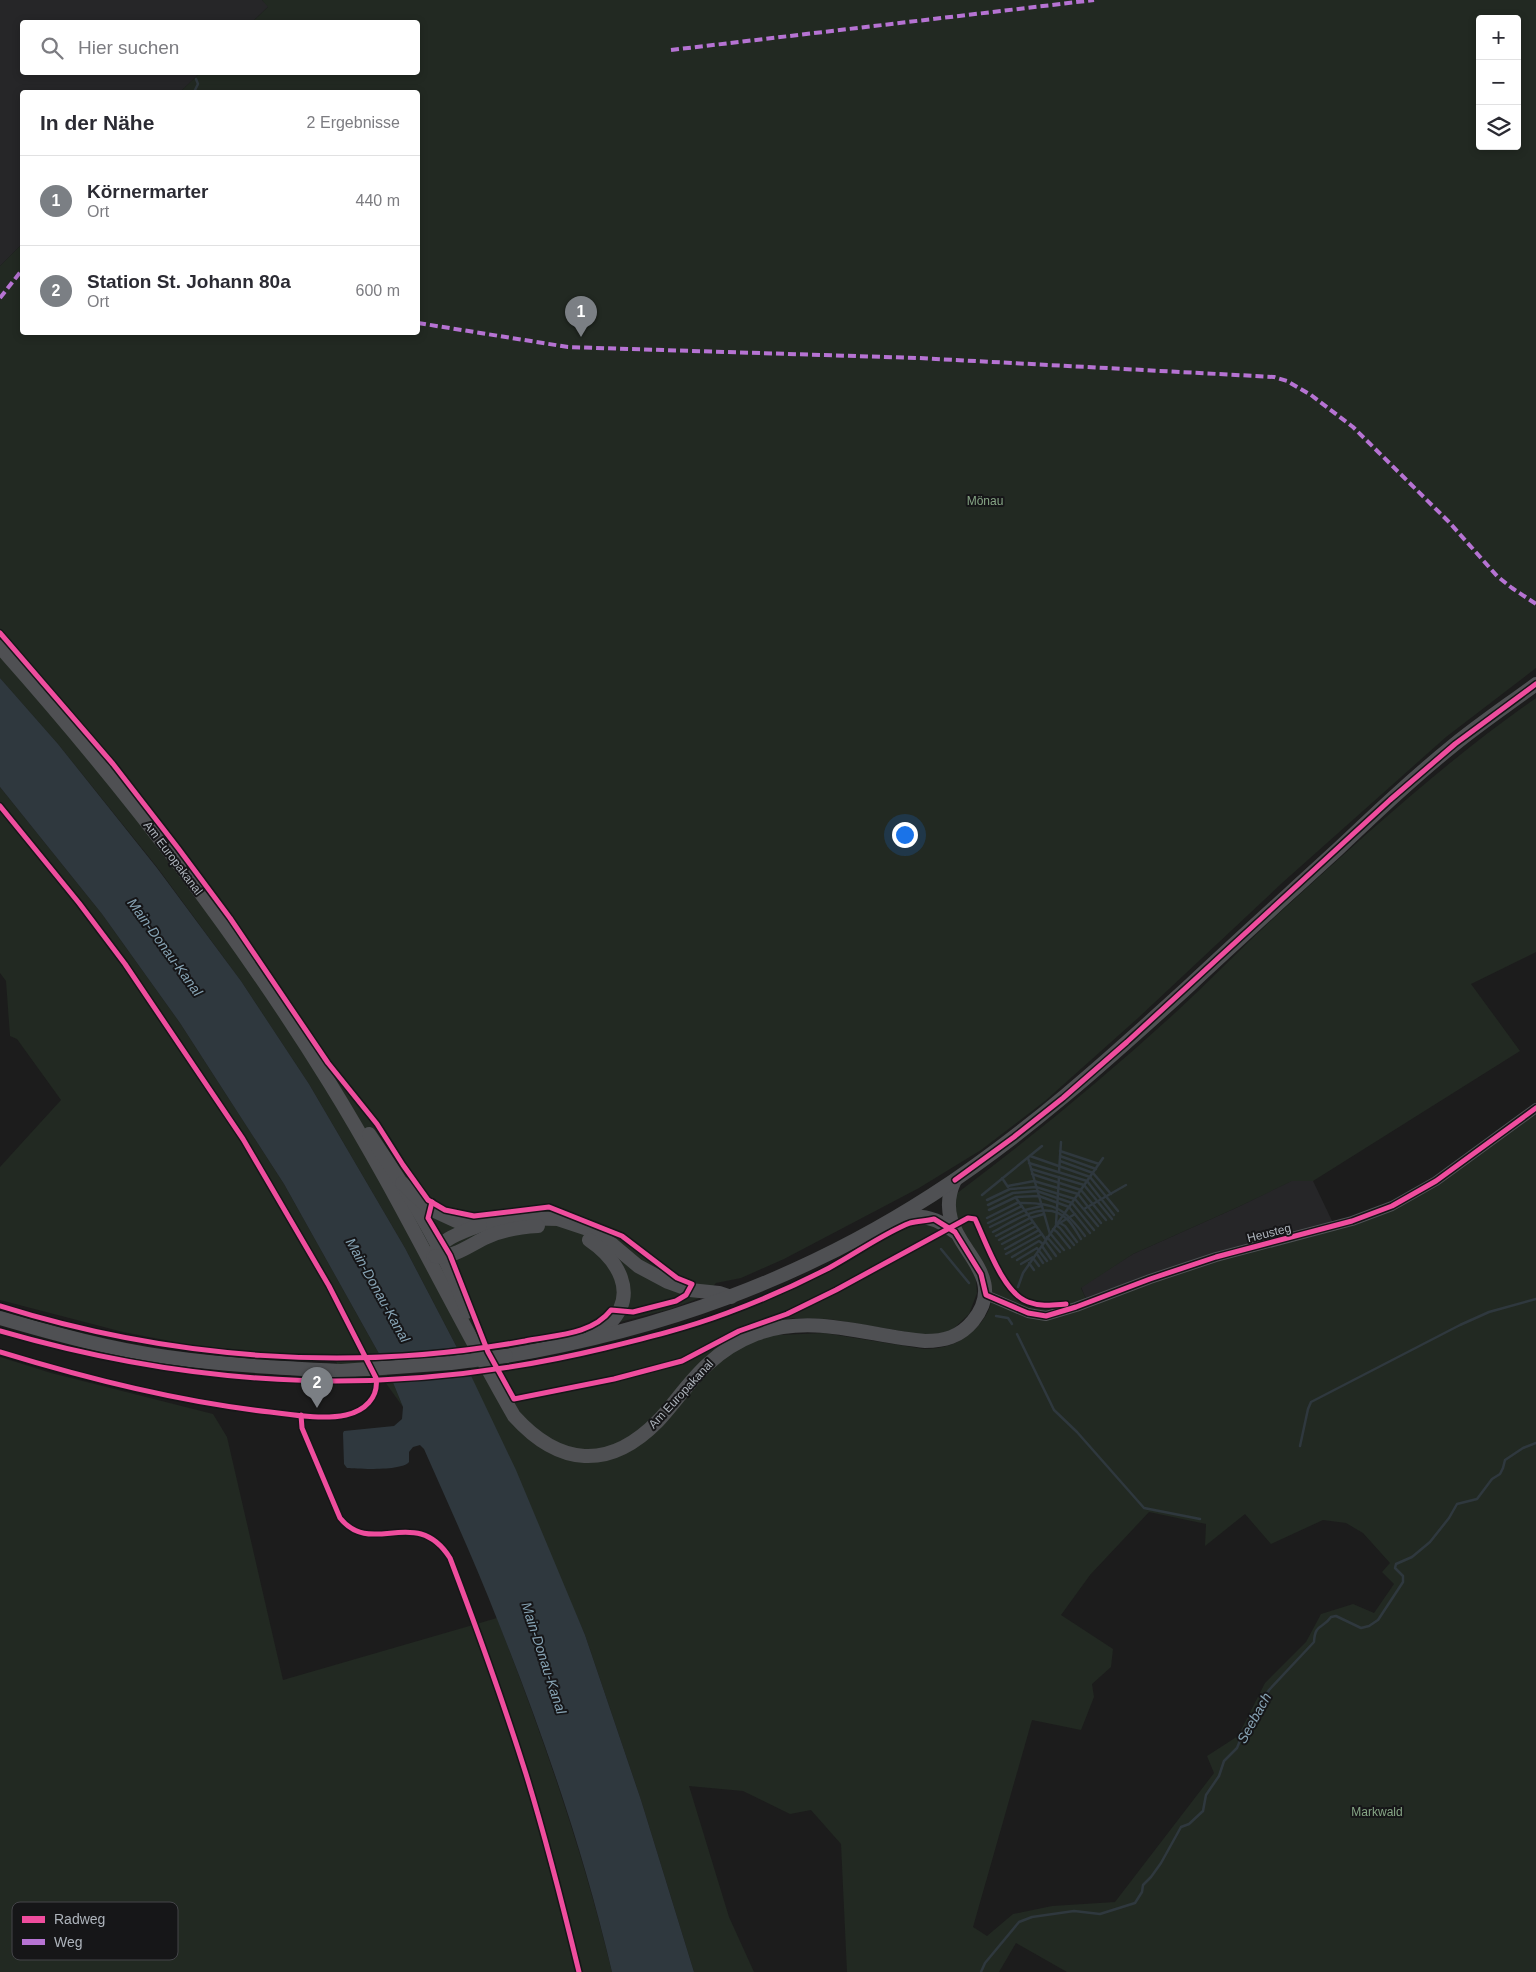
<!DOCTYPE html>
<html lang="de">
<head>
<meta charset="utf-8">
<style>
	:root { --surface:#fff; --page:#f2f2f3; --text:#2b2b33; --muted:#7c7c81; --line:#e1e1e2; --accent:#7b7f84 }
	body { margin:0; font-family:Helvetica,sans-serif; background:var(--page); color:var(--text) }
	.controls { position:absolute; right:15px; top:15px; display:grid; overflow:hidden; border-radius:5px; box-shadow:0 2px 8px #0003 }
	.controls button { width:45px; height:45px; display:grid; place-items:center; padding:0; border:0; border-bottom:1px solid var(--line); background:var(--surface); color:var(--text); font:25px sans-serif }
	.you { position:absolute; left:904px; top:834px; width:18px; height:18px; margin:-12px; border:4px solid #fff; border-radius:50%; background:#1a73e8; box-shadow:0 0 0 8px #1a73e833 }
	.badge { display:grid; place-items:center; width:32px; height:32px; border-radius:50%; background:var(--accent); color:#fff; font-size:16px; font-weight:700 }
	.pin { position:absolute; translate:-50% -41px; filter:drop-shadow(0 1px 2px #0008) }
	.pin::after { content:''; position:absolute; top:26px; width:18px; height:15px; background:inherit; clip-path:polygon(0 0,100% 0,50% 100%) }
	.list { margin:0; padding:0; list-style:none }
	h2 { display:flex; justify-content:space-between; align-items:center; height:65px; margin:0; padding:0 20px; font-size:21px }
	h2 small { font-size:16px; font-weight:400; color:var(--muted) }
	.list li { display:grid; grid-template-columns:32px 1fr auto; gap:15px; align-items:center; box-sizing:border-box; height:90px; padding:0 20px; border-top:1px solid var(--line) }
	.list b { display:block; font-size:19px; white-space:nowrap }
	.list p { margin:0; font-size:16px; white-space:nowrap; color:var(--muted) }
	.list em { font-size:16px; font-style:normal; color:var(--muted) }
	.icon { flex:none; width:28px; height:28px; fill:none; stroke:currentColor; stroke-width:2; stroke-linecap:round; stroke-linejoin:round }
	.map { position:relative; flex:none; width:1536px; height:1972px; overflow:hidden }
	.search { position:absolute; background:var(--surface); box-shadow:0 2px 8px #0003; left:20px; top:20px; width:400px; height:55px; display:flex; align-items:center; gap:12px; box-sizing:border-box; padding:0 18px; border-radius:5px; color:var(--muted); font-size:19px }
	.panel { position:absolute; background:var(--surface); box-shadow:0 2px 8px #0003; left:20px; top:90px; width:400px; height:245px; border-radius:5px }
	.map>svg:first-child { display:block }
	.built { fill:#262628 }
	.green { fill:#222922; fill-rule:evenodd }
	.water { fill:#2f383e }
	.pier { fill:#1c1c1c }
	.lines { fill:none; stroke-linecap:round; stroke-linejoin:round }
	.stream { stroke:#2f383e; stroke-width:2.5 }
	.minor { stroke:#505255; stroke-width:10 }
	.secondary { stroke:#4f5053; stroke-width:14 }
	.secondary-bridge { stroke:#4f5053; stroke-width:14 }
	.quiet { stroke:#b673d3; stroke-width:4; stroke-dasharray:8 4; stroke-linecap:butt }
	.cycleway-casing { stroke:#161618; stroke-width:8 }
	.cycleway { stroke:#ef4d9e; stroke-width:5 }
	.labels { text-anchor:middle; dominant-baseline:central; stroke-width:4; stroke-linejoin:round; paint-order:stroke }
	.park-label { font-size:12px; fill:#87a686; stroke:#161618 }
	.street-label { font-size:12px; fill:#aeb4bc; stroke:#161618 }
	.water-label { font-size:14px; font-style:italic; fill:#87a4b5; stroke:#161618 }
	.key { fill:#161618; stroke:#444549; stroke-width:1 }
	.key-label { font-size:14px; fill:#aeb4bc }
</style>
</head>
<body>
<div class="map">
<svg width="1536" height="1972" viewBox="0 0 1536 1972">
	<rect width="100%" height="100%" fill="#1c1c1c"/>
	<g class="built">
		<polygon points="0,0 262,0 269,6 252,22 22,22 22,72 200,73 180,92 22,92 22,244 0,266"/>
		<polygon points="1293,1180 1313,1181 1334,1225 1147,1275 1086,1299 1081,1287 1133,1254 1238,1207"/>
	</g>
	<g class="green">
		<path d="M262,0H1536V668L1446,737L1282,883L1138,1018L1045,1101L981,1150L919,1188L784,1259L741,1278L716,1283L705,1296L670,1309L593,1329L488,1345L498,1371L589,1356L688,1329L728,1315L811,1279L907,1225L919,1222H926L947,1232L975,1270L977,1293L969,1314L952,1330L931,1336L829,1319L793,1318L772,1323L779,1335L824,1333L924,1349C943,1349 959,1344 973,1331C1009,1297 987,1270 965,1237C962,1232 957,1226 955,1221C952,1214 956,1201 956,1194C1032,1137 1105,1077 1175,1013C1213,978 1248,941 1286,907C1366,834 1447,760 1536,698V952L1471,984L1520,1051L1313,1181H1292L1238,1207L1133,1254L1081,1288L1086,1299L1147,1275L1189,1261L1392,1206L1536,1107V1972H1067L1016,1943L999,1972H847L841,1844L811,1810L790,1814L743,1791L689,1786L729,1917L754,1972H694L641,1800L585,1635L464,1361L405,1248L309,1084L241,981L157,867L58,744L0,678V266L22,244V332H418V92H180L200,73L418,72V22H252L268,7ZM1480,19H1517V146H1480ZM1149,1512L1206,1524L1205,1546L1245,1514L1271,1544L1323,1520L1346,1523L1363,1533L1390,1563L1382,1572L1394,1584L1374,1613L1353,1604L1321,1614L1306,1642L1265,1683L1238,1736L1207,1756L1214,1773L1115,1902L1052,1906L1013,1914L987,1936L973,1927L1032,1720L1081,1730L1094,1697L1092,1684L1111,1667L1113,1649L1061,1615L1090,1575Z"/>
		<polygon points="0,787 102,914 180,1023 253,1136 284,1184 387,1368 403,1407 385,1382 345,1383 333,1354 233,1353 123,1332 0,1300 0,1167 61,1100 17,1039 10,1036 6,981 0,973"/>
		<path d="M0,1357L51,1373L213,1414L227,1437L283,1680L497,1618C542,1734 583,1851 612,1972H0Z"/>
	</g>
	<path class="water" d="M0,678L58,744L157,868L241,981L309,1084L405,1248L464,1361L516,1470L585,1635L641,1800L694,1972H612C584,1852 543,1734 497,1619C475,1562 449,1506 424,1449L420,1445L413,1447L409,1452V1462C402,1471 360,1469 347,1468L344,1464L343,1433L344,1431L394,1426L402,1419L403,1407L387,1368L284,1184L180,1023L102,914L0,787Z"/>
	<polygon class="pier" points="460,1348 473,1374 429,1379 390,1381 377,1355 415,1354"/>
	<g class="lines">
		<g class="stream">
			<polyline points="194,92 198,84 196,79"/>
			<polyline points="1060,1151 1099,1164"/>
			<polyline points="1030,1156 1090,1177 1118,1211"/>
			<polyline points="1060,1156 1096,1169"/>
			<polyline points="1028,1158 1050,1234"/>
			<polyline points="1060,1161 1093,1173 1111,1194"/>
			<polyline points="1029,1163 1087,1181 1114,1215"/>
			<polyline points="1031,1169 1084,1185 1112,1219"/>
			<polyline points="1059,1172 1061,1142"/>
			<polyline points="1032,1174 1081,1190 1106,1220"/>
			<polyline points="1002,1178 1008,1187"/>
			<polyline points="1008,1186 1034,1181 1078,1194 1101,1223"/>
			<polyline points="982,1195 1042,1146"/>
			<polyline points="1016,1198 1046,1240"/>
			<polyline points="987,1200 1010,1189 1036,1187 1075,1199 1098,1226"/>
			<path d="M1020,1203C1055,1202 1065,1209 1085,1236"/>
			<polyline points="988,1205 1013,1193 1037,1191 1072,1203 1094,1230"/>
			<polyline points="1084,1209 1126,1185"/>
			<polyline points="989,1210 1016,1197 1039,1196 1069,1207 1090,1233"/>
			<polyline points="987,1218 1019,1202"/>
			<polyline points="988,1223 1022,1206"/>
			<polyline points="1060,1223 1065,1226 1077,1242"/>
			<polyline points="1056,1224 1059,1177"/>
			<polyline points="1058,1224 1075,1214"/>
			<polyline points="1056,1225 1060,1228 1074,1245"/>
			<polyline points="990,1227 1025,1210 1042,1206"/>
			<polyline points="1053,1229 1057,1232 1070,1248"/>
			<path d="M993,1232C1014,1221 1046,1197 1068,1220C1073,1225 1077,1233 1081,1239"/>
			<polyline points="1050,1233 1064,1250"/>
			<polyline points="996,1236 1030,1218 1044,1214"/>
			<polyline points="1047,1237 1060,1252"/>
			<polyline points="999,1240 1033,1222"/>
			<polyline points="1045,1241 1056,1256"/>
			<polyline points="1002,1244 1036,1226"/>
			<polyline points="1042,1246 1051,1259"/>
			<polyline points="941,1249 969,1283"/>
			<polyline points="1005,1249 1039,1230"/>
			<polyline points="1006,1254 1042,1234"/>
			<polyline points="1037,1254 1043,1263"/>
			<polyline points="1012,1257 1039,1241 1043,1244"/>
			<polyline points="1033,1258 1039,1266"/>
			<polyline points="1017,1260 1037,1248 1047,1261"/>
			<polyline points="1029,1263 1034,1270"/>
			<polyline points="1021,1264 1033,1257"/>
			<polyline points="1018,1287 1023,1273 1103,1158"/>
			<polyline points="996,1316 1008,1318 1012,1324"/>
			<polyline points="1017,1334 1054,1410 1077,1432 1144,1508 1200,1519"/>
			<polyline points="1300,1446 1308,1409 1311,1402 1460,1325 1489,1312 1536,1299"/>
			<path d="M981,1972L985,1963L1019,1922L1032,1917L1074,1911L1100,1914L1135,1903L1142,1892L1143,1885L1151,1877L1161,1863L1181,1827L1189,1824L1203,1811L1206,1795L1219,1776L1224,1761L1237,1748L1243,1733L1269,1690L1314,1642C1315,1623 1323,1629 1331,1617L1336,1616L1361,1628L1369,1626L1378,1620L1403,1582V1576L1395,1568L1396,1564L1412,1557L1430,1542L1449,1518L1457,1504L1477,1499L1492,1479L1500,1474L1503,1468L1505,1460L1523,1448L1536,1443"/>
		</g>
		<polyline class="minor" points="986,1295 1028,1313 1046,1316 1076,1307 1150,1279 1216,1257 1352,1221 1392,1206 1436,1181 1536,1108"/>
		<g class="secondary">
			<path d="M0,647C121,783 233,927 329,1082C396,1190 451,1306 514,1416C559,1466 609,1471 658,1421C675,1403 689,1381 708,1364C722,1351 738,1341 756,1334C813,1313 867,1336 925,1341C944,1341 960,1337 973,1321C1017,1266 925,1242 955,1180"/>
			<path d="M369,1134C405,1187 446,1251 467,1312"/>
			<polyline points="402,1183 430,1209 456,1221 481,1225 516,1218 558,1219 588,1229 613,1245 638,1266 668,1282 690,1290 719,1293 731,1297"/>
			<path d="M898,1219C919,1213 938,1218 955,1232"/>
			<path d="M589,1240C617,1259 639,1293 610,1323C604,1328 597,1333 591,1337"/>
			<path d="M433,1256C440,1238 464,1232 480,1225"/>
			<path d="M435,1256C453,1259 471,1244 487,1237C503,1230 520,1227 538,1226"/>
			<path d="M0,1318C55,1334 110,1349 167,1357C224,1365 282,1368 341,1371"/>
			<path d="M506,1356C660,1330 800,1280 932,1195C1026,1134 1108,1060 1190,985C1239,939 1289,894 1338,849C1376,813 1414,777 1455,744C1481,723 1509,704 1536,684"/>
		</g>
		<polyline class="secondary-bridge" points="341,1371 451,1363 506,1356"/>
		<g class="quiet">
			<polyline points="671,50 1094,0"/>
			<polyline points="0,298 22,270"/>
			<polyline points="418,323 568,347 918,358 1274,377 1287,381 1311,395 1353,427 1449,522 1497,576 1512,588 1536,604"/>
		</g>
		<g class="cycleway-casing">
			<g id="cycleway">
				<path d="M0,633L113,764L178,848L230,918L328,1063L377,1124L403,1165L428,1200L445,1210L474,1216L549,1207L622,1236L677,1278L692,1284L686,1295L676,1301L633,1312L611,1310C592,1335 554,1335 525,1341C351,1373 169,1359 0,1306"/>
				<path d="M0,806L79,903L125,964L243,1139L329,1286L376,1378C379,1398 364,1411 346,1415C322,1420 294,1415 270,1412C178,1402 88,1379 0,1352"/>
				<polyline points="955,1180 1014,1137 1063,1098 1127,1042 1390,800 1455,744 1536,684"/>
				<path d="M432,1202L428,1218L450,1255L488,1352L514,1399L614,1379L682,1361L739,1331L787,1314L836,1290L968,1218L975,1219C986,1242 1003,1293 1028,1302C1041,1307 1053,1305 1066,1304"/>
				<path d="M0,1331C204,1390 398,1398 605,1348C646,1338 687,1328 727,1313C762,1300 796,1285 829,1268C855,1254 884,1233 910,1223C918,1221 926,1221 934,1219L955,1232L981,1274L986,1295L1028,1313L1046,1316L1076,1307L1150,1279L1216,1257L1352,1221L1392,1206L1436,1181L1536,1108"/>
				<path d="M301,1415L302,1428L340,1518C372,1558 416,1504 450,1558C477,1629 503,1701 526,1774C546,1839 563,1906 579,1972"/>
			</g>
		</g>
		<use href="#cycleway" class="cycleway"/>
	</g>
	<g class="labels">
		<g class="park-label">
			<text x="985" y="501">Mönau</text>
			<text x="1377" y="1812">Markwald</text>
		</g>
		<g class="street-label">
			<text transform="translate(173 858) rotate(53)">Am Europakanal</text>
			<text transform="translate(1269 1233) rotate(-14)">Heusteg</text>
			<text transform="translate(681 1394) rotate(-47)">Am Europakanal</text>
		</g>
		<g class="water-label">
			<text transform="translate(165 947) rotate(54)">Main-Donau-Kanal</text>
			<text transform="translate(378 1290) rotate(61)">Main-Donau-Kanal</text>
			<text transform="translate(544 1658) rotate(72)">Main-Donau-Kanal</text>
			<text transform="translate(1254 1718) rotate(-61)">Seebach</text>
		</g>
	</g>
	<rect x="12" y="1902" width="166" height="58" rx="8" class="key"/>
	<rect x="22" y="1916" width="23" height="7" fill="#ef4d9e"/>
	<rect x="22" y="1939" width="23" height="6" fill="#b673d3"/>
	<g class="key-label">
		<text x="54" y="1924">Radweg</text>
		<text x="54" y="1947">Weg</text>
	</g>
</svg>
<div class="controls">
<button>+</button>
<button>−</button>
<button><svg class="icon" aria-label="layers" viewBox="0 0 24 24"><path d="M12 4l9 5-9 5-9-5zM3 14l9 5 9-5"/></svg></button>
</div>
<div class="you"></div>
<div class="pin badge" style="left:581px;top:337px">1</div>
<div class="pin badge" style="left:317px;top:1408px">2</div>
<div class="search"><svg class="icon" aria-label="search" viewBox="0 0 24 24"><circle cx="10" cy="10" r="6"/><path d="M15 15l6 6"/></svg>Hier suchen</div>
<section class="panel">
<h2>In der Nähe<small>2 Ergebnisse</small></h2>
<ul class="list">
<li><span class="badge">1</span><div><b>Körnermarter</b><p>Ort</p></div><em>440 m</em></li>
<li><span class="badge">2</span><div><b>Station St. Johann 80a</b><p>Ort</p></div><em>600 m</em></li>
</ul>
</section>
</div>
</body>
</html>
